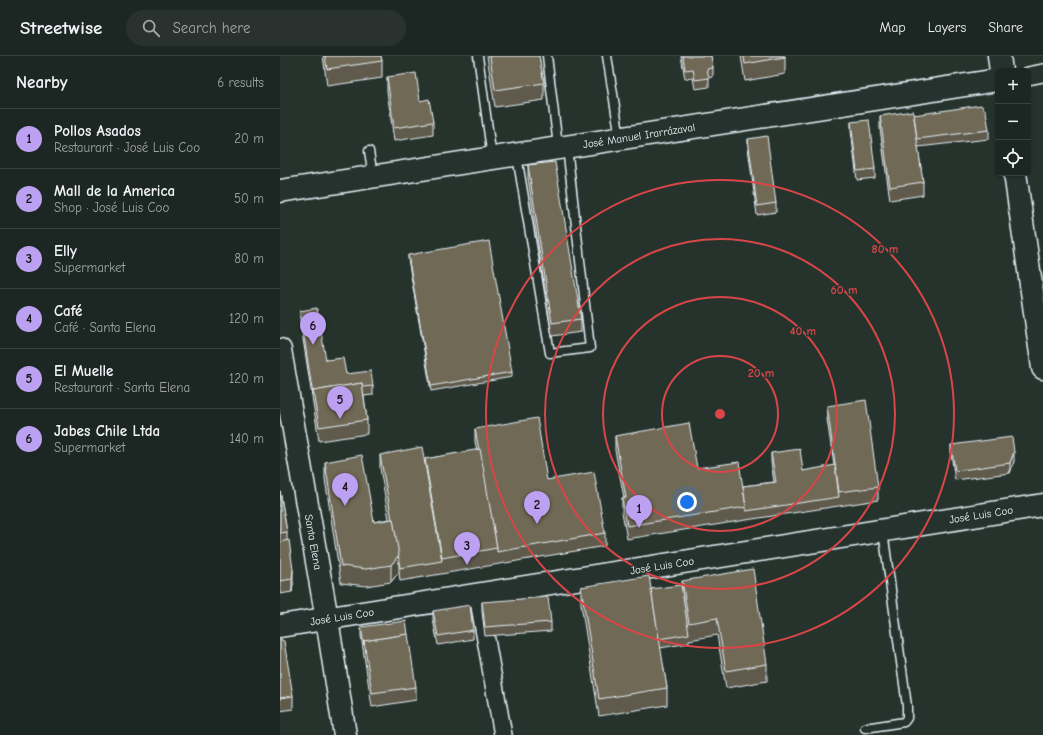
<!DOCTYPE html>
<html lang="en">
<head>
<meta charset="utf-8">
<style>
	:root { --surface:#1c2622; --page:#29322f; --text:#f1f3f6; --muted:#a0a5a5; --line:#3a4340; --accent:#bca0f2 }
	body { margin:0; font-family:"Comic Neue",sans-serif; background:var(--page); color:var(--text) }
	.controls { position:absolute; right:12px; top:12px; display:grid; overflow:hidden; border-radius:6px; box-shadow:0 1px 3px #0004 }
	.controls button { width:36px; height:36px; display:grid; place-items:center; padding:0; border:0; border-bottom:1px solid var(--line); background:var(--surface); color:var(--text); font:20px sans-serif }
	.you { position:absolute; left:407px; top:446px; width:14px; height:14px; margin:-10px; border:3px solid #fff; border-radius:50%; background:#1a73e8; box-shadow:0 0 0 6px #1a73e833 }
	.badge { display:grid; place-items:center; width:26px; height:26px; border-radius:50%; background:var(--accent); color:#111; font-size:13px; font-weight:700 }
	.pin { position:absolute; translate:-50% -33px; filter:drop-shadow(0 1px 2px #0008) }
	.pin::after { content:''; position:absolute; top:21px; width:14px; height:12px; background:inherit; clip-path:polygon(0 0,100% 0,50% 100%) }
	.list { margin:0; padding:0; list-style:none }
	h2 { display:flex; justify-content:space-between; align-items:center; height:52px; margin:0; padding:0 16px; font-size:17px }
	h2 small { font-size:13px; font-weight:400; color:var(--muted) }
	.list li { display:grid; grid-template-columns:26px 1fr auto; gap:12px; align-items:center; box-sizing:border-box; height:60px; padding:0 16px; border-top:1px solid var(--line) }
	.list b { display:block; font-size:15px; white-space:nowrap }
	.list p { margin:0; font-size:13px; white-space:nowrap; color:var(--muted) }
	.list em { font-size:13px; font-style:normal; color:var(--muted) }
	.icon { flex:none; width:22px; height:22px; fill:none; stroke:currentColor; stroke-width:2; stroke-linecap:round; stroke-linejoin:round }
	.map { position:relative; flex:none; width:763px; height:679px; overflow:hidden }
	header { display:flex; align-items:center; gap:24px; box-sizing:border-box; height:56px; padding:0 20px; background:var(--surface); border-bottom:1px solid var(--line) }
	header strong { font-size:19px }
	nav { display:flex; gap:22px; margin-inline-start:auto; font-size:14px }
	.search { width:280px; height:36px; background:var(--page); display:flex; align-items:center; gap:10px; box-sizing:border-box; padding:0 14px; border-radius:22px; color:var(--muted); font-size:15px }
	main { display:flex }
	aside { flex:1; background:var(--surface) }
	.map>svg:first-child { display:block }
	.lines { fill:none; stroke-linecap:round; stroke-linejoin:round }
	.lane-casing { stroke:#e8f1f8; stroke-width:11 }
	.street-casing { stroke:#e8f1f8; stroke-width:20 }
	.secondary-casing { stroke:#e8f1f8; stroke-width:25 }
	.lane { stroke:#26332d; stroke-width:8 }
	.street { stroke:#26332d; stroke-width:17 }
	.secondary { stroke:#26332d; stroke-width:22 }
	.wall { fill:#5f5a4b; stroke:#e8f1f8 }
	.shaded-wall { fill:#4e4a3d; stroke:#e8f1f8 }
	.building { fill:#6f6957; stroke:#e8f1f8 }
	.ring { fill:none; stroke:#d94647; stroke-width:2 }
	.labels { text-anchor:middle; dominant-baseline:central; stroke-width:3; stroke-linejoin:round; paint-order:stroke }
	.street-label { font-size:11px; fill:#e8f1f8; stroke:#26332d }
	.centre { fill:#d94647; stroke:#26332d; stroke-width:2 }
	.ring-label { font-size:12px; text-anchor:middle; font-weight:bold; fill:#d94647; stroke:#26332d; stroke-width:3; stroke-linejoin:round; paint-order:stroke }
</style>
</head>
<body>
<header>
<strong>Streetwise</strong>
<div class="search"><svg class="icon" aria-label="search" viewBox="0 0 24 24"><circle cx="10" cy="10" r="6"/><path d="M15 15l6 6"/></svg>Search here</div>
<nav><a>Map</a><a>Layers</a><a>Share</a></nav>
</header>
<main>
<aside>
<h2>Nearby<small>6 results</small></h2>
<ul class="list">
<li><span class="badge">1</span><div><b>Pollos Asados</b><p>Restaurant · José Luis Coo</p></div><em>20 m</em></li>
<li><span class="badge">2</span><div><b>Mall de la America</b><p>Shop · José Luis Coo</p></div><em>50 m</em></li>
<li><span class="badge">3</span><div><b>Elly</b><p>Supermarket</p></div><em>80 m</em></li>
<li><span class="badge">4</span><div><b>Café</b><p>Café · Santa Elena</p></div><em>120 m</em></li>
<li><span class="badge">5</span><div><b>El Muelle</b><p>Restaurant · Santa Elena</p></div><em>120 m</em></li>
<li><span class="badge">6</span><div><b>Jabes Chile Ltda</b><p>Supermarket</p></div><em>140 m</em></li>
</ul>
</aside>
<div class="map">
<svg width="763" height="679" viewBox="0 0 763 679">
	<rect width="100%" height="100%" fill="#26332d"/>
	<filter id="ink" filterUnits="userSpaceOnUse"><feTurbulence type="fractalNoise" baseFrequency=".025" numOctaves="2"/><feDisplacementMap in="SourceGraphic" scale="8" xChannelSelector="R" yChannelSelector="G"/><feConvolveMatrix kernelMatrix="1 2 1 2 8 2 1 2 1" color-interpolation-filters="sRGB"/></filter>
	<g filter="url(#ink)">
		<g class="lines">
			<g class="lane-casing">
				<g id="lane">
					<polyline points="198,0 212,102"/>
					<polyline points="267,0 278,90"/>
					<polyline points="327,0 340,82"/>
					<polyline points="89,95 93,120"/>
					<polyline points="237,100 270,297 310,292 287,91"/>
					<polyline points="585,672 624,666 627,662 627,650 603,475"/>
				</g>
			</g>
			<g class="street-casing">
				<g id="street">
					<polyline points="748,20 763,17"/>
					<polyline points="198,539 223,679"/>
				</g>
			</g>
			<g class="secondary-casing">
				<g id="secondary">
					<polyline points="719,0 721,15"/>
					<polyline points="735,117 763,312"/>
					<polyline points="0,135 718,24"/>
					<polyline points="0,294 47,563 65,679"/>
					<polyline points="0,570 763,449"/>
				</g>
			</g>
			<use href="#lane" class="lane"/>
			<use href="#street" class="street"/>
			<use href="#secondary" class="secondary"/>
		</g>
		<g class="wall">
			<polygon points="43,0 101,0 102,5 102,22 47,30"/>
			<polygon points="207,0 259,0 264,27 264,44 215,51"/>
			<polygon points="401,0 431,0 433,12 433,21 429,22 429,31 415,33 413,22 405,23"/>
			<polygon points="461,0 505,0 505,18 465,25"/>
			<polygon points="107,21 140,45 153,66 153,79 114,85 107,35"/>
			<polygon points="634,59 709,74 709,83 638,91 643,126 643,139 610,144 600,73 600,60"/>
			<polygon points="571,66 595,113 595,122 577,124 571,75"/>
			<polygon points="468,83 496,147 496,156 477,159 468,92"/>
			<polygon points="248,109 301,263 301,276 272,280 248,122"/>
			<polygon points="128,199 232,316 232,321 151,335 128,203"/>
			<polygon points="20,255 46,304 66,318 93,330 93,339 84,340 87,364 87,378 39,385 20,264"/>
			<polygon points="547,350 598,431 598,444 466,464 347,483 342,456 342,442 344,442 335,394 335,380 463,430 494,426 491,406 491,397 523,415 554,410 547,363"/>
			<polygon points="195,373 267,424 325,477 325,490 120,525 119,516 111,526 86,530 61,527 45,423 45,406 94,466 109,463 100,412 100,399 145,407 145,403 197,394 195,386"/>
			<polygon points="671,389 734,405 730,417 675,424 671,398"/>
			<polygon points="0,435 7,476 7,485 13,528 12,536 0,538"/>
			<polygon points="402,525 487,608 487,625 446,632 437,579 409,584 409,587 380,592 387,632 387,649 319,660 301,548 301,531 371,533 402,534"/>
			<polygon points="202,546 271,566 271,575 205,580 202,556"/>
			<polygon points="153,555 193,574 193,583 158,589 153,564"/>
			<polygon points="81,571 136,631 136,644 92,651 81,580"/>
			<polygon points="0,583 13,640 13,653 0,655"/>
		</g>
		<g class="shaded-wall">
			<polygon points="734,396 734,405 730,417 730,407"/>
			<polygon points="119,499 119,516 111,526 111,509"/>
			<polygon points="13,514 13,528 12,536 12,523"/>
		</g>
		<g class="building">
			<polygon points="45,0 101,0 102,5 47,13"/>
			<polygon points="210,0 259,0 264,27 215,34"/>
			<polygon points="403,0 431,0 433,12 427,13 429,22 415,24 413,13 405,14"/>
			<polygon points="464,0 505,0 505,1 465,8"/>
			<polygon points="136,17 140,45 149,43 153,66 114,72 107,21"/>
			<polygon points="701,49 706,55 709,74 637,83 634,59"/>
			<polygon points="633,55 643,126 610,131 600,60"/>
			<polygon points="589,64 595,113 577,115 571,66"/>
			<polygon points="487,80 496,147 477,150 468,83"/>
			<polygon points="275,106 301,263 272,267 248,109"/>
			<polygon points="209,185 232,316 151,330 128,199"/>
			<polygon points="37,252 46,304 63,302 66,318 91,315 93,330 83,331 82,327 33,335 33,339 20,255"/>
			<polygon points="82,327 87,364 39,371 33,335"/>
			<polygon points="586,344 598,431 559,436 547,350"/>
			<polygon points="257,362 267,424 314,416 325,477 217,496 217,492 195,373"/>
			<polygon points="409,367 417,412 459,406 466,451 347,470 342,442 346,442 335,380"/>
			<polygon points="732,381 734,396 730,407 675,415 671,389"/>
			<polygon points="142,391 162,505 120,512 113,463 112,463 100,399"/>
			<polygon points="200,393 217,492 162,502 145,403"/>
			<polygon points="520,393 523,415 555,409 559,441 466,455 466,451 463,430 496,426 491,397"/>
			<polygon points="82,399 94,466 113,463 119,499 111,509 86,513 61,510 45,406"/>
			<polygon points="0,435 7,476 0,477"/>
			<polygon points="9,484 13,514 12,523 0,525 0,486"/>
			<polygon points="473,513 487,608 446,615 437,562 409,567 402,525"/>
			<polygon points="369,520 387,632 319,643 301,531"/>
			<polygon points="401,529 409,578 379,583 371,533"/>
			<polygon points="268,541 271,566 205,571 202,546"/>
			<polygon points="190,549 193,574 158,580 153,555"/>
			<polygon points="126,565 128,578 84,585 84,589 81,571"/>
			<polygon points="128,578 136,631 92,637 84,585"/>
			<polygon points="0,583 4,585 13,640 0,642"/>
		</g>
	</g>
	<g class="ring">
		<circle cx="440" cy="358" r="58"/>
		<circle cx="440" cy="358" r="117"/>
		<circle cx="440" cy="358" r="175"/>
		<circle cx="440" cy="358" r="234"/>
	</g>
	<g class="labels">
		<g class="street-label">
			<text transform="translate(359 80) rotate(-9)">José Manuel Irarrázaval</text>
			<text transform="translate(701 459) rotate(-9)">José Luis Coo</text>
			<text transform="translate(33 486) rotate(80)">Santa Elena</text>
			<text transform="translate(382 510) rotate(-9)">José Luis Coo</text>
			<text transform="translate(62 561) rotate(-9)">José Luis Coo</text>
		</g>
	</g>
	<circle cx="440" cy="358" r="6" class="centre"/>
	<g class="ring-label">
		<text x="605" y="197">80 m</text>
		<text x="564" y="238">60 m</text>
		<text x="523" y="279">40 m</text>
		<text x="481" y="321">20 m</text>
	</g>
</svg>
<div class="controls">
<button>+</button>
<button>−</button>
<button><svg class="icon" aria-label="locate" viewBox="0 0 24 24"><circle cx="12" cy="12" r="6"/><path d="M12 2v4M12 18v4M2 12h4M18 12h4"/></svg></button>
</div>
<div class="you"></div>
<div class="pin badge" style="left:359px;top:472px">1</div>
<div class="pin badge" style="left:257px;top:468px">2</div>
<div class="pin badge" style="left:187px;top:509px">3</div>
<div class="pin badge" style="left:65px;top:450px">4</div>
<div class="pin badge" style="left:60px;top:363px">5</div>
<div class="pin badge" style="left:33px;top:289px">6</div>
</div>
</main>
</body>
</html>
